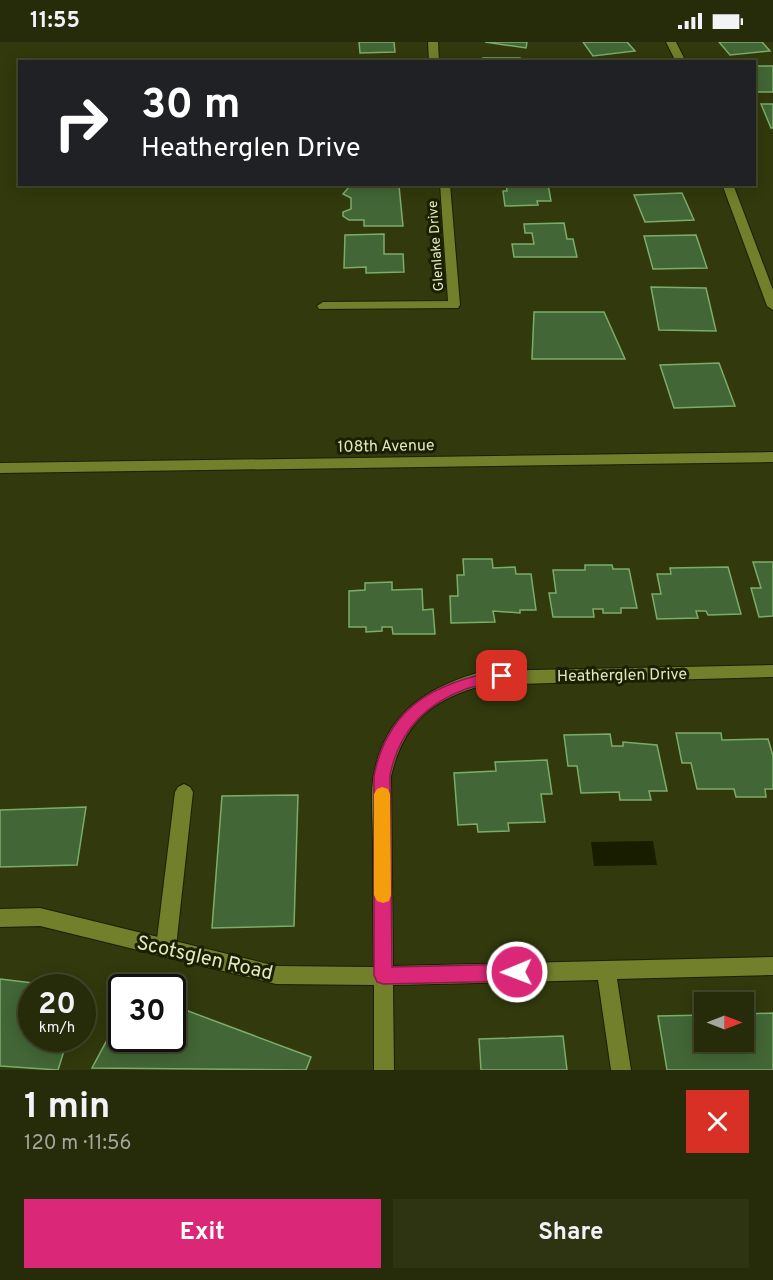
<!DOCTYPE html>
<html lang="en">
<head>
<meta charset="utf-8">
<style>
	:root { --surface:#262b09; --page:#2e3312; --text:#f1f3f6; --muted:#a4a79c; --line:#42472a; --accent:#db2777 }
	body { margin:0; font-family:Overpass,sans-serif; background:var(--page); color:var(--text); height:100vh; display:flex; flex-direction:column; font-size:22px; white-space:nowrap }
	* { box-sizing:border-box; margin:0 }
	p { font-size:20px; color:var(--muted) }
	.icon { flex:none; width:33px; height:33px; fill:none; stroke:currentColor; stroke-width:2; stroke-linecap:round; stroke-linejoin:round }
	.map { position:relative; height:1028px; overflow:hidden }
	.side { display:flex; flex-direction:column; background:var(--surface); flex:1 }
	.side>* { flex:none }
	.top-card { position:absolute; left:18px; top:18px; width:738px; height:126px; border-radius:0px; box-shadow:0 3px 15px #0003,0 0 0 2px var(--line); background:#202124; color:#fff; overflow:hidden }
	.needle { width:39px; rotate:90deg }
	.controls { position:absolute; left:694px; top:950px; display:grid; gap:12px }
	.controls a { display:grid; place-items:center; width:60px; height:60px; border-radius:0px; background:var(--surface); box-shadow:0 3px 15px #0003,0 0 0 2px var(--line); font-size:30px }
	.speed { position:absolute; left:18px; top:932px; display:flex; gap:12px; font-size:30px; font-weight:700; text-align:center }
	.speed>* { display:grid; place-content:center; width:78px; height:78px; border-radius:50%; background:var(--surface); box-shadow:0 3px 15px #0003,0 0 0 2px var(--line); line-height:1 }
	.speed small { font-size:15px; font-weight:400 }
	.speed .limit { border:3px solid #111; border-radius:9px; background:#fff; color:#111 }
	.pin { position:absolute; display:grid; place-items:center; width:51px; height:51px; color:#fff; margin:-26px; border-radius:12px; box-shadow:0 3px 9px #0006 }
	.me { position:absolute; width:66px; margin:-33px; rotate:269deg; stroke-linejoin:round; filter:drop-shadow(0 0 4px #0008) }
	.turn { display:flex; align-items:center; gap:21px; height:126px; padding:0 24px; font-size:27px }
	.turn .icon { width:78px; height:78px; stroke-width:2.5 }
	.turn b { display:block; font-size:42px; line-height:51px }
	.round { display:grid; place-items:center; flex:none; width:63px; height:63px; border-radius:0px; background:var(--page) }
	.summary { display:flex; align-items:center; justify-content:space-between; height:102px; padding:0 24px }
	h1 { font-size:36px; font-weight:700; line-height:45px }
	.primary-button { display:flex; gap:12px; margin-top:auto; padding:12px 24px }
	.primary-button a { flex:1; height:69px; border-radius:0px; background:var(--accent); color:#fff; font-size:24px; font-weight:700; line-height:69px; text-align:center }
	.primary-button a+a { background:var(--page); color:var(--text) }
	.status { display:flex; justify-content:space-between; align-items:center; height:42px; padding:0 30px; background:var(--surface); direction:ltr }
	.status svg { height:16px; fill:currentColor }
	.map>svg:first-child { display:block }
	.water { fill:#181d00 }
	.building { fill:#426635; stroke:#7bad69; stroke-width:1.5 }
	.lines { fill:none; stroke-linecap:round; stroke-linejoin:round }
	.lane-casing { stroke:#1b1f05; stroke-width:2 }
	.street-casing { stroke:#1b1f05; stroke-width:2 }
	.secondary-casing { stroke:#1b1f05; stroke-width:2 }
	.lane { fill:#727f2b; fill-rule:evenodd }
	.street { fill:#727f2b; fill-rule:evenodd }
	.secondary { fill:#727f2b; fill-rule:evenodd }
	.route { fill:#db2777; stroke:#8e194d; stroke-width:1.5 }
	.slow { fill:#f59e0b }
	.labels { text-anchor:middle; stroke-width:6; stroke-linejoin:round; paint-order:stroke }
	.far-street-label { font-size:14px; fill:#e0e9c0; stroke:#1a1f00 }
	.street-label { font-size:16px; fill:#e0e9c0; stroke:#1a1f00 }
	.near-street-label { font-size:20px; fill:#e0e9c0; stroke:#1a1f00 }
</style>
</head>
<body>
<div class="status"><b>11:55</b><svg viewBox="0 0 49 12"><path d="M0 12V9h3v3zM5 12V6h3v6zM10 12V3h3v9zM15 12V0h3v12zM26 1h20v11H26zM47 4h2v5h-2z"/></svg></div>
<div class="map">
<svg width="773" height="1028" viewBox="0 0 773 1028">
	<rect width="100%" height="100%" fill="#32390c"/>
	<!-- water -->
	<path class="water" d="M653 799 657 823 594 824 591 800Z"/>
	<!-- building -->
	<g class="building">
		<path d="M359 0H394L395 10 360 11Z"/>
		<path d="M485 0H527L526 6Z"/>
		<path d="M583 0H627L635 9 593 14Z"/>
		<path d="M719 0H762L770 9 730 13Z"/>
		<path d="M483 16H520L521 20H484Z"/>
		<rect x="754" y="24" width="19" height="26"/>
		<path d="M761 62H773V86H771Z"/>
		<path d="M506 142H548L551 159H537L538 163 505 164 503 149H507Z"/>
		<path d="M399 144 403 184H364V178H349L343 174V170L351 167V156L343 152 349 145Z"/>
		<path d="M682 151 694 178 645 180 634 153Z"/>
		<path d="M564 181 567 197H573L577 215H514L512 202H534L532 191H525L524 182Z"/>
		<path d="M384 192V212H403L404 230 366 231V225L344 226 345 193Z"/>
		<path d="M696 193 707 226 653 227 644 194Z"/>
		<path d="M651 245 706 246 716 289 659 288Z"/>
		<path d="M534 270H604L625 317H532Z"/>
		<path d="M719 321 735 364 674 366 660 323Z"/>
		<path d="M463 517H492L493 526 515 525 516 532H531L536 568H520V571L493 569 495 580 451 581 450 554H458L457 533H464Z"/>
		<path d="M753 520H773V574L759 575 751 546H761Z"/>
		<path d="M585 523H612L613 527H629L637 566H621V571H603V567H593L594 575H553L549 551H556L553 528H585Z"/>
		<path d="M728 525 741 572 708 573 706 569H696L698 576 657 577 652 552H661L657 532H671L670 526Z"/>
		<path d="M392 540V548L422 547 423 568 433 567 435 592H393L392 585H382V589L366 590V585H349V549L365 548V541Z"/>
		<path d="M676 691H721L722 698 768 697 773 714V747H765L766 755H736L734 747H697L691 721H682Z"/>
		<path d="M610 692 612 704H623V700L657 703 667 749H649L651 758H620L619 750 581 751 577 724H568L564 693Z"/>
		<path d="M547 718 552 752H541L545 780 508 781 509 789 478 790 477 782 458 783 454 731 496 729 495 720Z"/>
		<path d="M298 753 294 884 212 886 222 754Z"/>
		<path d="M86 765 77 823 0 825V768Z"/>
		<path d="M0 937 66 945H32V996H68L58 1028 0 1024Z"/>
		<path d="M172 963 311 1015 306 1028 92 1026 122 970V996H172Z"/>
		<path d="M773 971V1028H667L658 974 705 973V999H744V972Z"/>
		<path d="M563 994 567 1028H481L479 997Z"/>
	</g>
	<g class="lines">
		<!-- lane casing -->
		<g class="lane-casing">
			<path id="lane" d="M184 742 190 745 193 750 176 905 173 911 166 914 159 911 156 905 175 750 178 745Z"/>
		</g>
		<!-- street casing -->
		<g class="street-casing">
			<g id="street">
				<path d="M428 0H438L439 20H429Z"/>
				<path d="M666 0H676L686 20H676Z"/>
				<path d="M440 142H450L460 263 458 266 319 267 317 264 323 260 448 259Z"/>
				<path d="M722 142H733L773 248V268L767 264Z"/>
				<path d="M773 623V635L484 643C432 657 404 680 391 734L393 924 773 915V933L617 937 631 1028H611L598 938 393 943 394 1028H374V943L276 942 40 884 0 885V867L40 866 276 924 374 925C373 883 373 842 373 801 373 779 370 753 374 732 386 670 427 645 484 629Z"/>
			</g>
		</g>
		<!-- secondary casing -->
		<g class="secondary-casing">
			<path id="secondary" d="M773 410V420L0 431V421Z"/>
		</g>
		<!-- lane -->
		<use href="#lane" class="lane"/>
		<!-- street -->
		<use href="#street" class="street"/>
		<!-- secondary -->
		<use href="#secondary" class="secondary"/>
	</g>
	<!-- route -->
	<path class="route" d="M502 628 507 630 509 634 507 638C494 643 479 642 466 647 425 662 398 691 390 734L392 925 517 922 523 924 526 930 523 936 517 939 383 942 377 940 374 933V734C388 663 437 640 502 628Z"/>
	<!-- slow -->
	<path class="slow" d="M382 745 388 747 390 752 391 853 389 859 383 861 377 859 374 853V752L377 747Z"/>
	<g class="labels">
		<!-- far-street labels -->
		<g class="far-street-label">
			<text transform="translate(435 204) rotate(-94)" y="5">Glenlake Drive</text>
		</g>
		<!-- street labels -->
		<g class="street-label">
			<text transform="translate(386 403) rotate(-1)" y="6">108th Avenue</text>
			<text transform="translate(622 632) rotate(-1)" y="6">Heatherglen Drive</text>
		</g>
		<!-- near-street labels -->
		<g class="near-street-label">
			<text transform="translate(205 915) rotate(13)" y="7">Scotsglen Road</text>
		</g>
	</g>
</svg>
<div class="controls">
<a><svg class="needle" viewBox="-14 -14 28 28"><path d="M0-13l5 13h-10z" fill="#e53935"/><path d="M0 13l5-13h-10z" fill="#a4a79c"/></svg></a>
</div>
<div class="speed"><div>20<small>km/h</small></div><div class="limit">30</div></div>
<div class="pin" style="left:502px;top:634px;background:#d93025"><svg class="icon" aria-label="arrive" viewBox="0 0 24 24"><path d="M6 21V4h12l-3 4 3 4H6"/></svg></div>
<svg class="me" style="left:517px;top:930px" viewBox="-20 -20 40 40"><circle r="17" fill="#db2777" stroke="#fff" stroke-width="3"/><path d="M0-11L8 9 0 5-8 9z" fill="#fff"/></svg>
<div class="top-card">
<div class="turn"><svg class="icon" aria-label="right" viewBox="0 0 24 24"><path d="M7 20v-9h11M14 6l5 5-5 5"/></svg><div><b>30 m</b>Heatherglen Drive</div></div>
</div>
</div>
<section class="side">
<div class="summary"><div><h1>1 min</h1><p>120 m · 11:56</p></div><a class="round" style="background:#d93025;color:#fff"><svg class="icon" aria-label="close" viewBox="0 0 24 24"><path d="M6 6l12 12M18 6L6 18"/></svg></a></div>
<div class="primary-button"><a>Exit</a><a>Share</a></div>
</section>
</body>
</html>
